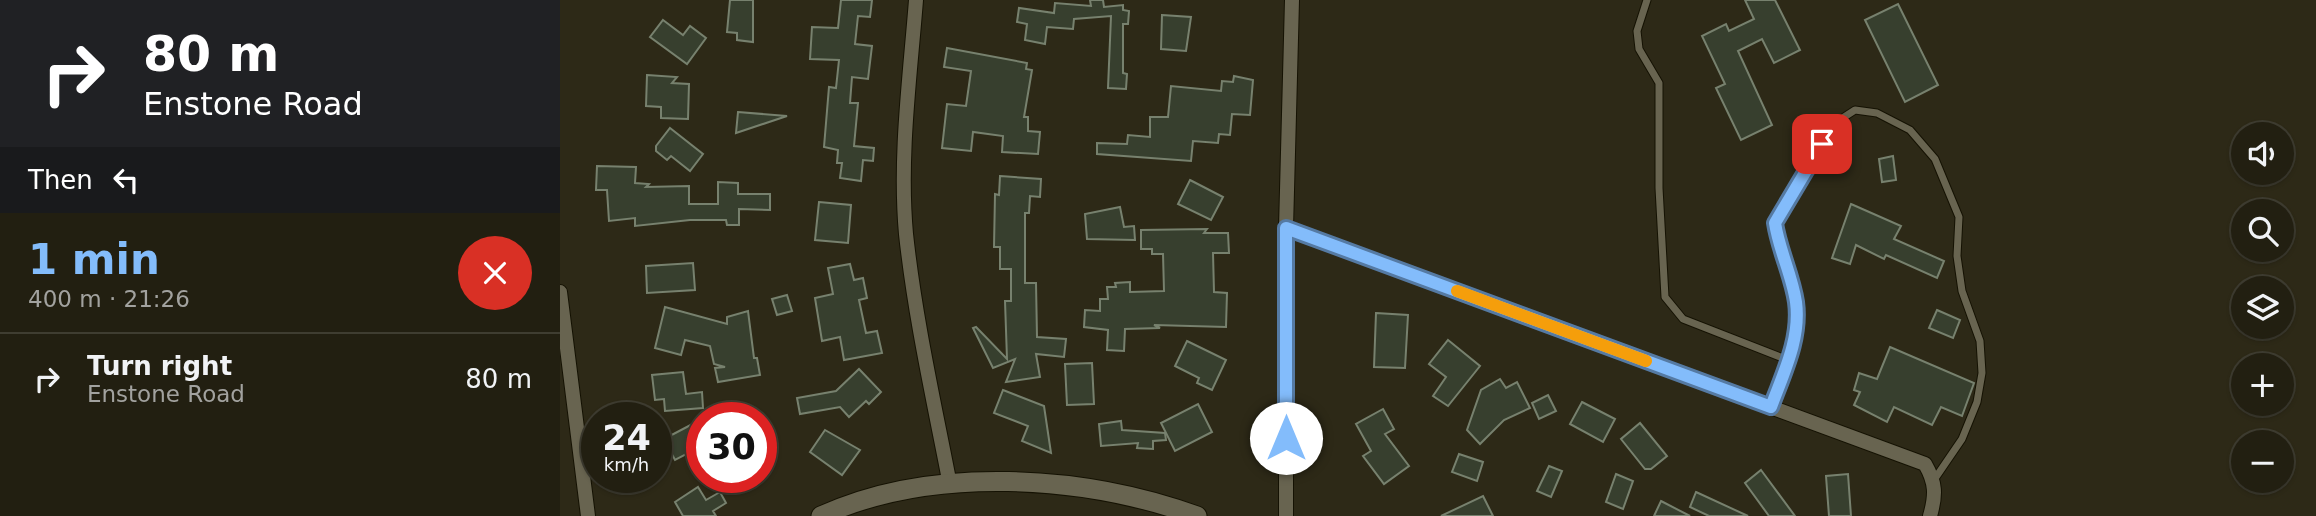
<!DOCTYPE html>
<html lang="en">
<head>
<meta charset="utf-8">
<style>
	:root { --surface:#221f11; --page:#2a271a; --text:#f1f3f6; --muted:#a2a29f; --line:#3f3d31; --accent:#83bcfb }
	body { margin:0; font-family:"DejaVu Sans",sans-serif; background:var(--page); color:var(--text); height:100vh; display:flex; flex-direction:column; font-size:26px; white-space:nowrap }
	* { box-sizing:border-box; margin:0 }
	p { font-size:23px; color:var(--muted) }
	.icon { flex:none; width:38px; height:38px; fill:none; stroke:currentColor; stroke-width:2; stroke-linecap:round; stroke-linejoin:round }
	.map { position:relative; flex:1; overflow:hidden }
	.side { display:flex; flex-direction:column; background:var(--surface); width:560px }
	.side>* { flex:none }
	.hud { background:#202124; color:#fff; overflow:hidden }
	.fabs { position:absolute; left:1671px; top:122px; display:grid; gap:14px }
	.fabs a { display:grid; place-items:center; width:63px; height:63px; border-radius:50%; background:var(--surface); box-shadow:0 2px 5px #0004,0 0 0 2px var(--line); font-size:35px }
	.speed { position:absolute; left:21px; top:402px; display:flex; gap:14px; font-size:35px; font-weight:700; text-align:center }
	.speed>* { display:grid; place-content:center; width:91px; height:91px; border-radius:50%; background:var(--surface); box-shadow:0 2px 5px #0004,0 0 0 2px var(--line); line-height:1 }
	.speed small { font-size:18px; font-weight:400 }
	.speed .limit { border:10px solid #d22; background:#fff; color:#111 }
	.pin { position:absolute; display:grid; place-items:center; width:60px; height:60px; color:#fff; margin:-30px; border-radius:14px; box-shadow:0 4px 10px #0006 }
	.me { position:absolute; width:77px; margin:-38px; rotate:0deg; stroke-linejoin:round; filter:drop-shadow(0 0 5px #0008) }
	.turn { display:flex; align-items:center; gap:24px; height:147px; padding:0 28px; font-size:32px }
	.turn .icon { width:91px; height:91px; stroke-width:2.5 }
	.turn b { display:block; font-size:49px; line-height:60px }
	.then { display:flex; align-items:center; height:66px; padding:0 28px; background:#0003; gap:14px; font-size:26px }
	.round { display:grid; place-items:center; flex:none; width:74px; height:74px; border-radius:37px; background:var(--page) }
	.headline { display:flex; align-items:center; justify-content:space-between; height:119px; padding:0 28px }
	h1 { font-size:42px; font-weight:700; line-height:52px; color:var(--accent) }
	ul { padding:0; list-style:none }
	li { display:flex; align-items:center; gap:21px; height:91px; padding:0 28px; border-top:2px solid var(--line) }
	li div { flex:1 }
	li b { display:block; font-size:26px }
	li em { font-style:normal }
	main { display:flex; flex:1; min-height:0 }
	.map>svg:first-child { display:block }
	.building { fill:#373f2e; stroke:#77816e; stroke-width:2 }
	.lines { fill:none; stroke-linecap:round; stroke-linejoin:round }
	.lane-casing { stroke:#151203; stroke-width:9 }
	.street-casing { stroke:#151203; stroke-width:16 }
	.secondary-casing { stroke:#151203; stroke-width:21 }
	.lane { stroke:#686450; stroke-width:7 }
	.street { stroke:#686450; stroke-width:14 }
	.secondary { stroke:#686450; stroke-width:19 }
	.route-casing { stroke:#557aa3; stroke-width:18 }
	.route { stroke:#83bcfb; stroke-width:12 }
	.slow { stroke:#f59e0b; stroke-width:12 }
</style>
</head>
<body>
<main>
<section class="side">
<div class="hud">
<div class="turn"><svg class="icon" aria-label="right" viewBox="0 0 24 24"><path d="M7 20v-9h11M14 6l5 5-5 5"/></svg><div><b>80 m</b>Enstone Road</div></div>
<div class="then">Then<svg class="icon" aria-label="left" viewBox="0 0 24 24"><path d="M17 20v-9H6M10 6l-5 5 5 5"/></svg></div>
</div>
<div class="headline"><div><h1>1 min</h1><p>400 m · 21:26</p></div><a class="round" style="background:#d93025;color:#fff"><svg class="icon" aria-label="close" viewBox="0 0 24 24"><path d="M6 6l12 12M18 6L6 18"/></svg></a></div>
<ul>
<li><svg class="icon" aria-label="right" viewBox="0 0 24 24"><path d="M7 20v-9h11M14 6l5 5-5 5"/></svg><div><b>Turn right</b><p>Enstone Road</p></div><em>80 m</em></li>
</ul>
</section>
<div class="map">
<svg width="1756" height="516" viewBox="0 0 1756 516">
	<rect width="100%" height="100%" fill="#2d2917"/>
	<!-- building -->
	<g class="building">
		<path d="M170 0H193V42L177 40V33L167 32Z"/>
		<path d="M281 0H312L310 17 298 16 295 44 312 46 308 79 292 77 290 103H298L294 146 314 148 313 161 303 160 301 181 280 178 282 163H277L278 150 264 147 269 87 276 88 279 60 250 59 252 27 278 28Z"/>
		<path d="M530 0H543L544 7 563 5V10L569 11 568 24H563V73L567 74 566 89 548 88 551 16 514 19 513 29 487 27 485 44 465 40 467 24 457 22 459 8 494 13 495 3 531 6Z"/>
		<path d="M1185 0H1215L1240 50 1214 63 1202 39 1178 51 1212 125 1181 140 1156 88 1165 84 1142 36 1166 24 1169 31 1194 19Z"/>
		<path d="M1338 4 1378 85 1345 102 1305 20Z"/>
		<path d="M602 15 631 17 626 51 601 49Z"/>
		<path d="M103 20 123 35 130 26 146 38 127 64 90 37Z"/>
		<path d="M387 48 467 63 466 69 472 70 464 117H468V131L480 132 478 154 442 152 443 136 413 132 411 151 382 148 387 104 406 106 411 71 384 67Z"/>
		<path d="M87 75 117 77 112 83 129 84 128 119 101 118V107L86 106Z"/>
		<path d="M674 76 693 80 690 115 672 114 670 135 659 134 658 143 633 141 631 161 537 154V143L567 144 568 135 590 137V117H608L611 86 661 91 662 81 673 82Z"/>
		<path d="M178 112 227 116 176 133Z"/>
		<path d="M110 128 143 154 130 171 111 156 107 160 96 151V146Z"/>
		<path d="M1333 156 1336 180 1322 182 1319 159Z"/>
		<path d="M37 166 76 167 75 183 89 184 86 187 129 186V204H158V182L178 183V194H210V210L179 209V225H167L166 220H130L75 226V218L49 221 47 190H36Z"/>
		<path d="M440 176 481 179 480 197 470 196 469 213H465V283H476L477 337 506 339 504 357 476 354 480 377 446 382 455 359 433 368 413 328 416 327 447 359 445 301H451V269H440V247H434L435 194 439 195Z"/>
		<path d="M630 180 663 197 651 220 618 204Z"/>
		<path d="M259 202 291 205 288 243 255 240Z"/>
		<path d="M1291 204 1341 226 1334 239 1384 261 1377 278 1326 255 1324 259 1296 245 1290 264 1272 258Z"/>
		<path d="M560 207 564 227 574 226 575 240 527 239 525 214Z"/>
		<path d="M647 229 644 233H668L669 253H653L654 292 667 293 666 327 594 325 600 328 565 329 564 351 547 350 548 330 524 327 525 310 540 311V299H548L547 287H556L555 283 570 282V292L604 291 603 254H592V249H581V230Z"/>
		<path d="M133 263 135 290 87 293 86 266Z"/>
		<path d="M290 264 294 280 303 278 307 298 299 300 306 333 317 331 322 353 284 360 280 337 262 341 255 298 273 294 268 268Z"/>
		<path d="M227 295 232 311 217 315 212 299Z"/>
		<path d="M105 307 167 324V317L188 311 194 358H197L200 375 158 382 155 368 165 367 154 364 150 346 125 340 121 355 95 348Z"/>
		<path d="M1377 310 1400 320 1393 338 1369 328Z"/>
		<path d="M816 313 848 315 845 368 814 367Z"/>
		<path d="M888 340 920 366 888 406 873 396 886 377 869 364Z"/>
		<path d="M627 341 666 360 652 390 637 383 639 378 615 366Z"/>
		<path d="M1330 347 1414 383 1402 416 1381 407 1372 425 1334 407 1327 422 1294 405 1300 392 1294 390 1299 373 1317 379Z"/>
		<path d="M532 363 534 404 507 405 505 364Z"/>
		<path d="M299 369 321 392 309 404 306 401 289 417 280 407 240 414 237 398 276 391Z"/>
		<path d="M123 372 126 394 142 392 143 408 105 411 104 399 95 400 92 375Z"/>
		<path d="M940 379 946 388 957 382 970 408 944 420 920 444 907 430 921 390Z"/>
		<path d="M443 390 484 406 491 453 462 441 468 426 434 413Z"/>
		<path d="M988 395 996 411 979 419 972 403Z"/>
		<path d="M1022 402 1055 419 1043 442 1010 424Z"/>
		<path d="M638 404 652 432 615 451 601 423Z"/>
		<path d="M823 409 834 429 825 434 849 466 824 484 803 456 811 451 796 424Z"/>
		<path d="M142 419V446L115 460 104 439Z"/>
		<path d="M561 421 562 430 605 433 606 440 593 441V449L577 448 578 443 541 446 539 424Z"/>
		<path d="M1080 423 1107 456 1091 469H1085L1061 439Z"/>
		<path d="M265 430 300 450 282 475 250 452Z"/>
		<path d="M899 454 923 462 917 481 892 472Z"/>
		<path d="M989 466 1002 471 991 497 977 491Z"/>
		<path d="M1201 470 1235 516H1209L1185 483Z"/>
		<path d="M1056 474 1073 481 1063 509 1046 502Z"/>
		<path d="M1288 474 1291 516H1269L1266 476Z"/>
		<path d="M138 487 146 500 160 492 166 503 153 511 156 516H123L115 502Z"/>
		<path d="M1136 492 1188 516H1149L1130 507Z"/>
		<path d="M923 496 933 516H881Z"/>
		<path d="M1101 501 1130 516H1094Z"/>
	</g>
	<g class="lines">
		<!-- lane casing -->
		<g class="lane-casing">
			<g id="lane">
				<path d="M1087 0 1077 31 1079 49 1099 83V188L1105 297 1123 319 1228 360"/>
				<path d="M1211 407C1223 373 1241 339 1236 302 1232 275 1219 250 1215 223L1275 123 1295 110 1317 113 1350 130 1375 159 1399 217 1397 256 1402 291 1420 341 1422 373 1417 402 1402 439 1374 480"/>
			</g>
		</g>
		<!-- street casing -->
		<g class="street-casing">
			<g id="street">
				<path d="M356 0C350 77 339 157 346 234 355 318 374 402 390 485"/>
				<path d="M726 228 1365 464C1376 483 1376 495 1370 516"/>
				<path d="M0 292 28 516"/>
				<path d="M726 516V228L732 0"/>
			</g>
		</g>
		<!-- secondary casing -->
		<g class="secondary-casing">
			<path id="secondary" d="M261 516C372 465 524 475 637 516"/>
		</g>
		<!-- lane -->
		<use href="#lane" class="lane"/>
		<!-- street -->
		<use href="#street" class="street"/>
		<!-- secondary -->
		<use href="#secondary" class="secondary"/>
	</g>
	<g class="lines">
		<!-- route casing -->
		<g class="route-casing">
			<path id="route" d="M726 438V228L1211 407C1223 374 1241 339 1236 302 1232 275 1219 250 1215 223L1262 144"/>
		</g>
		<!-- route -->
		<use href="#route" class="route"/>
		<!-- slow -->
		<path class="slow" d="M897 291 1086 361"/>
	</g>
</svg>
<div class="fabs">
<a><svg class="icon" aria-label="sound" viewBox="0 0 24 24"><path d="M4 9h4l5-4v14l-5-4H4zM17 9q2 3 0 6"/></svg></a>
<a><svg class="icon" aria-label="search" viewBox="0 0 24 24"><circle cx="10" cy="10" r="6"/><path d="M15 15l6 6"/></svg></a>
<a><svg class="icon" aria-label="layers" viewBox="0 0 24 24"><path d="M12 4l9 5-9 5-9-5zM3 14l9 5 9-5"/></svg></a>
<a>+</a>
<a>−</a>
</div>
<div class="speed"><div>24<small>km/h</small></div><div class="limit">30</div></div>
<div class="pin" style="left:1262px;top:144px;background:#d93025"><svg class="icon" aria-label="arrive" viewBox="0 0 24 24"><path d="M6 21V4h12l-3 4 3 4H6"/></svg></div>
<svg class="me" style="left:726px;top:438px" viewBox="-20 -20 40 40"><circle r="19" fill="#fff"/><path d="M0-13L10 11 0 6-10 11z" fill="#83bcfb"/></svg>
</div>
</main>
</body>
</html>
